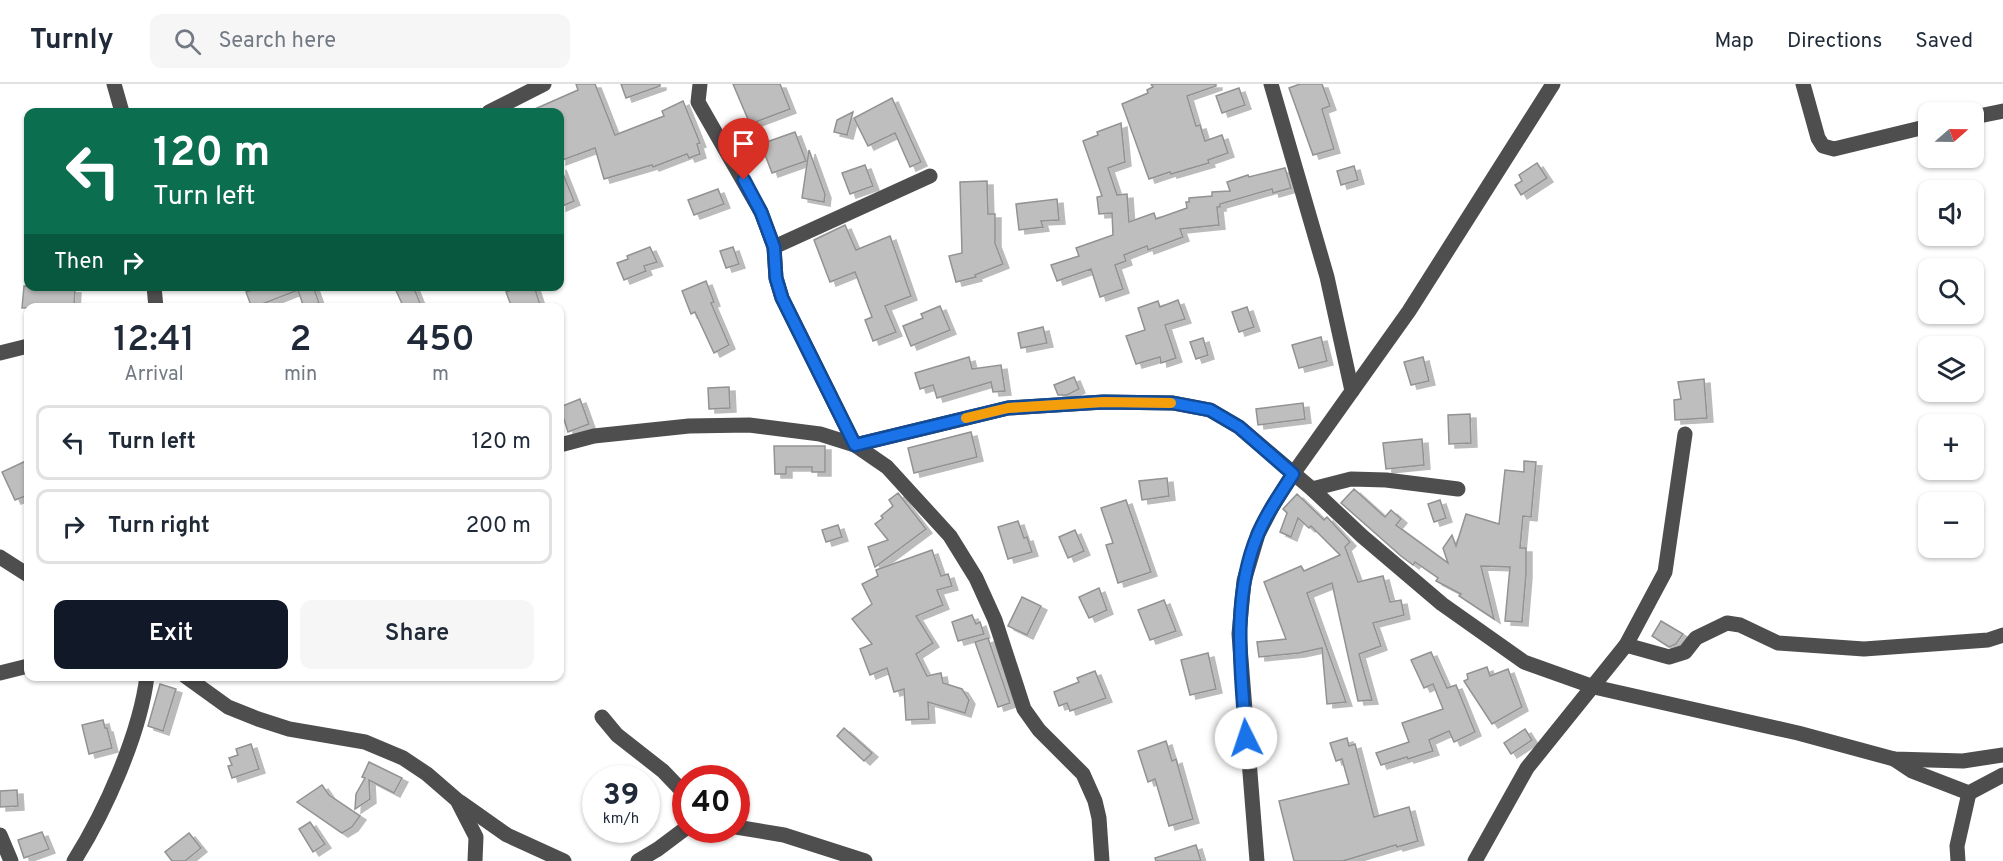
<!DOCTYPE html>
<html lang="en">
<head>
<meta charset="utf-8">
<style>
	:root { --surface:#fff; --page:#f6f6f7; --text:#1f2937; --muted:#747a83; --line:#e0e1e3; --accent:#111827 }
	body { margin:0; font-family:Overpass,sans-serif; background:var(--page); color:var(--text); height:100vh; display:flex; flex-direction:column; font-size:22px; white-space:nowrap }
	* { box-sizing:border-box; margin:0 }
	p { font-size:20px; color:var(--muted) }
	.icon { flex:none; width:33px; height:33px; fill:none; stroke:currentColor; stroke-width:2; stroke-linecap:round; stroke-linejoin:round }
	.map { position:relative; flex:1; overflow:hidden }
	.side { position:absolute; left:24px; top:219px; width:540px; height:378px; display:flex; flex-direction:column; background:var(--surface); border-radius:12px; box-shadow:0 2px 4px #0004 }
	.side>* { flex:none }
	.top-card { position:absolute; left:24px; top:24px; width:540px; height:183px; border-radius:12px; box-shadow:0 2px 4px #0004; background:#0b6e4f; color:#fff; overflow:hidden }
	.needle { width:39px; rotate:70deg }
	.buttons { position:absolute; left:1918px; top:18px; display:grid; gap:12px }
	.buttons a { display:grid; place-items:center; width:66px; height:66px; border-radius:12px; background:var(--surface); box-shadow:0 2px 4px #0004; font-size:30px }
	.speed { position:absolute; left:582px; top:681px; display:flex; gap:12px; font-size:30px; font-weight:700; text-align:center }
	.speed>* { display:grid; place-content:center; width:78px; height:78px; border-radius:50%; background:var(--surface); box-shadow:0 2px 4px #0004; line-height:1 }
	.speed small { font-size:15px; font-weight:400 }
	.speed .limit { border:9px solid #d22; background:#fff; color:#111 }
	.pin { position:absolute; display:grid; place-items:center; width:51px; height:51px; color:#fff; margin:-62px -26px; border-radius:50% 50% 50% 0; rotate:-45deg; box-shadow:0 0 6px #0007 }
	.pin .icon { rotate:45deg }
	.me { position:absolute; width:66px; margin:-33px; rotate:356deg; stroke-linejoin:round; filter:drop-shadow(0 0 4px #0008) }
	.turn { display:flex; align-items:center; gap:21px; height:126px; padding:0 30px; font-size:27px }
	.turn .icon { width:78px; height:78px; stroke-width:2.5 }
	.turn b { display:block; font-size:42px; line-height:51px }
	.then { display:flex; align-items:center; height:57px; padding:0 30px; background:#0003; gap:12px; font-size:22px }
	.eta { display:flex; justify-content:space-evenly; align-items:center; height:102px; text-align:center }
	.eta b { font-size:36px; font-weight:600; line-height:42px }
	.primary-button { display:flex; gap:12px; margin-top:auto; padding:12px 30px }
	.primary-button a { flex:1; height:69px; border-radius:12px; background:var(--accent); color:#fff; font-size:24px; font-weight:600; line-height:69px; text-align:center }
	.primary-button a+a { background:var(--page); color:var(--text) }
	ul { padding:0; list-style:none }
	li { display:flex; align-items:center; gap:18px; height:75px; margin:0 12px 9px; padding:0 18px; border:3px solid var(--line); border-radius:12px }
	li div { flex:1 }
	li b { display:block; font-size:22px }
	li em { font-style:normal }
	header { display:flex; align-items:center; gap:36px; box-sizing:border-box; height:84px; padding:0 30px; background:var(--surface); border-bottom:2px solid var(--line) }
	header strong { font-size:28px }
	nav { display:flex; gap:33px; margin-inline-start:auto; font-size:21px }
	.search { width:420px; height:54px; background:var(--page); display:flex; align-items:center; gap:15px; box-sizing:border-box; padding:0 21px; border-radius:12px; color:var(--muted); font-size:22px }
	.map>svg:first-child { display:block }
	.building { fill:#bebebe; stroke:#929292; stroke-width:1.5; filter:url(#shadow) }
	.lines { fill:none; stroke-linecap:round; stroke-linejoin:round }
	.minor { stroke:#4e4e4e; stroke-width:15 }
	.route-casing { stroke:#114b97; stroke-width:15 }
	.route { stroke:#1a73e8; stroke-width:10 }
	.slow { stroke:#f59e0b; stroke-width:10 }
</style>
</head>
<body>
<header>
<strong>Turnly</strong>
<div class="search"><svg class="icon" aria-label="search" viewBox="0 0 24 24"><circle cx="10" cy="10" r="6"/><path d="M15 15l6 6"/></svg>Search here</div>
<nav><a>Map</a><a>Directions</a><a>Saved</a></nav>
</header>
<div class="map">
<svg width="2003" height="777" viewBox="0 0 2003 777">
	<defs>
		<filter id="shadow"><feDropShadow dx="6" dy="4" stdDeviation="0" flood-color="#0004"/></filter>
	</defs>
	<rect width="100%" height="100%" fill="#fff"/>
	<!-- building -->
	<g class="building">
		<path d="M576 0H595L615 51 664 32 662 27 683 17 700 59 697 60 700 70 689 74 687 70 653 83 652 81 604 95 595 64 560 77V28H528L578 6Z"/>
		<path d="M621 0H660V2L626 14Z"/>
		<path d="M733 0H780L790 25 750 40Z"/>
		<path d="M1151 0H1216V2L1187 12 1196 42 1200 41 1205 57 1222 51 1228 69 1208 76 1209 79 1171 90 1170 88 1149 95 1122 20 1148 9 1147 6 1153 3Z"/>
		<path d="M1300 0H1322L1330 22 1322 25 1334 65 1313 71 1289 4Z"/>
		<path d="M1239 4 1245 21 1222 29 1216 12Z"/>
		<path d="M892 14 921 78 910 83 895 49 868 62 854 34Z"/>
		<path d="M853 28 847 51 834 48 837 36Z"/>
		<path d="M1121 39 1125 78 1108 84 1117 111 1127 110 1129 138 1154 129 1156 135 1187 124 1186 118H1189V114L1212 112V108L1230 107 1227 98 1248 91 1249 93 1285 84 1291 104 1273 109 1272 105 1220 120V123H1217L1219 141 1180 145 1183 153 1148 166 1147 162 1124 171 1126 177 1115 181 1123 205 1100 213 1091 185 1057 197 1051 181 1079 172 1076 164 1113 151 1112 129 1099 130 1097 113 1102 112 1083 57 1098 51 1097 48Z"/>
		<path d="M795 48 806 77 772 89 761 60Z"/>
		<path d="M809 66 825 110 824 118 802 114Z"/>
		<path d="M1537 79 1547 94 1521 111 1515 101 1522 97 1519 91Z"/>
		<path d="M865 81 873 102 850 110 842 89Z"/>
		<path d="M560 82 574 117 560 123Z"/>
		<path d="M1354 82 1358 96 1341 101 1337 87Z"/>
		<path d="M987 97 988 130H995V159L1003 180 975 191 976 193 956 198 949 172 962 169 960 98Z"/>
		<path d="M718 105 724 120 694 131 688 116Z"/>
		<path d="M1057 115 1059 136 1041 137 1043 143 1019 146 1016 120Z"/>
		<path d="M845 141 856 166 890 152 911 212 885 222 896 248 873 257 865 236 872 233 855 188 830 198 814 156Z"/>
		<path d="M650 163 657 178 644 182 646 187 624 196 617 179 628 175 627 172Z"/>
		<path d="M733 163 739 180 726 184 720 167Z"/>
		<path d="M706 197 714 218 711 219 729 261 714 269 695 228 691 230 682 207Z"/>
		<path d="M24 202 75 205 74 222 22 224Z"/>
		<path d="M250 202H313L319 219 304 224 298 206 252 224 246 208 252 206Z"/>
		<path d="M394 202H413L422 224H404Z"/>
		<path d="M521 202H534L541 224H512L506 208Z"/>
		<path d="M1178 216 1185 235 1165 241 1176 274 1161 279 1160 273 1136 280 1126 252 1145 246 1138 224 1158 217 1160 223Z"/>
		<path d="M940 222 950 246 911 262 903 242 923 234 921 230Z"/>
		<path d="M1247 223 1254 243 1239 248 1232 228Z"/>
		<path d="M1043 243 1047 259 1021 264 1018 249Z"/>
		<path d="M1321 253 1327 277 1299 284 1292 261Z"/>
		<path d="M1203 254 1208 271 1196 275 1190 258Z"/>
		<path d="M969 273 972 285 1001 281 1005 307 993 308 991 298 937 314 933 301 920 305 915 289Z"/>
		<path d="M1423 273 1429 297 1411 301 1404 278Z"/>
		<path d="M1074 293 1079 305 1067 311H1058L1054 301Z"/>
		<path d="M1704 295 1707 334 1675 336 1674 316 1681 315 1678 298Z"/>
		<path d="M729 303 730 324 709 325 708 304Z"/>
		<path d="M580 315 589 340 568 348 560 323Z"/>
		<path d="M1303 319 1305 335 1258 341 1256 325Z"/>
		<path d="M1470 330 1471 359 1449 360 1448 331Z"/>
		<path d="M971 348 977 373 914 389 908 364Z"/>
		<path d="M1422 355 1424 381 1386 385 1383 359Z"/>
		<path d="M774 362H825V388H812V383H786V390H775Z"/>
		<path d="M28 376V411L15 416 2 388Z"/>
		<path d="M1524 377 1536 378 1531 433 1523 432 1520 464H1526V490L1522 538 1505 537 1510 483 1481 482 1494 535 1459 512 1461 510 1436 497 1438 494 1415 478 1413 481 1401 472 1341 419 1354 405 1385 433 1391 426 1401 435 1396 441 1448 479 1443 464 1452 451 1456 462 1466 430 1499 440 1505 386 1524 388Z"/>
		<path d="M1167 394 1169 412 1142 416 1139 397Z"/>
		<path d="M898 409 926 445 875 483 868 463 888 456 875 440 883 434 881 432 893 422 889 416Z"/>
		<path d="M1297 410 1324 436 1327 433 1350 458 1345 463 1358 498 1383 492 1390 518 1401 516 1404 531 1373 539 1381 562 1359 570 1372 616 1358 617 1332 499 1307 509 1346 618 1327 620 1322 564 1299 569 1259 573 1257 558 1286 555 1264 498 1301 482 1304 487 1340 471 1311 442 1309 444 1298 434 1291 453 1280 448 1287 429 1283 425Z"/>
		<path d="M1126 416 1151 488 1118 499 1106 461 1113 459 1101 424Z"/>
		<path d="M1440 416 1446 434 1434 438 1428 420Z"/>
		<path d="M1018 437 1024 454 1027 453 1032 468 1008 475 998 443Z"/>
		<path d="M838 441 842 453 826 458 822 446Z"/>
		<path d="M1075 446 1084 467 1068 474 1059 453Z"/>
		<path d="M932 466 941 492 948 490 952 502 937 506 943 521 916 532 933 559 916 570 927 592 941 589 943 599 962 605 969 616 965 629 928 618 929 635 906 636 904 605 894 608 887 584 870 591 860 565 872 560 852 535 872 520 862 500 878 492 876 486Z"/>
		<path d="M1099 504 1107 526 1089 534 1079 513Z"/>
		<path d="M1022 513 1041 522 1027 551 1008 542Z"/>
		<path d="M1164 516 1176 547 1150 556 1138 526Z"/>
		<path d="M972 531 976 540 980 538 984 550 958 557 952 538Z"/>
		<path d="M1661 537 1683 550 1676 560 1669 563 1652 552Z"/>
		<path d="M988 554 1010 619 998 623 975 558Z"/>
		<path d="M1431 568 1447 604 1456 601 1475 648 1454 658 1449 647 1429 656 1433 667 1408 675 1407 673 1381 681 1376 669 1409 658 1402 639 1443 625 1433 600 1424 604 1411 576Z"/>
		<path d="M1208 569 1216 605 1190 611 1181 576Z"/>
		<path d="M1487 583 1490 592 1508 585 1522 623 1492 640 1464 597 1468 595 1467 590Z"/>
		<path d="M1095 587 1106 614 1070 627 1067 619 1059 622 1054 608 1079 598 1077 594Z"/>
		<path d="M160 600 176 605 163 647 148 642Z"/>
		<path d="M103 636 105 644H107L112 664 89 670 82 641Z"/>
		<path d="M844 644 872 669 864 677 837 652Z"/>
		<path d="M1525 645 1532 656 1511 670 1504 659Z"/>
		<path d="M1347 654 1349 662 1355 660 1374 733 1409 723 1418 757 1397 763 1396 761 1343 777H1294L1279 717 1349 700 1342 675 1336 677 1330 659Z"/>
		<path d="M1166 657 1172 677 1176 675 1193 735 1169 742 1155 695 1148 698 1138 667Z"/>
		<path d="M251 660 259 685 232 694 228 682 232 681 229 674 238 671 236 665Z"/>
		<path d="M369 678 402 694 394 709 369 696 370 715 355 725 356 710 365 694 362 693Z"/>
		<path d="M322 701 329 711 360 732 352 743 342 749 297 718Z"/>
		<path d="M17 706 18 722 0 723V707Z"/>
		<path d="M310 738 325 760 313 768 299 745Z"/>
		<path d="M42 748 49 765 24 774 18 756Z"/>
		<path d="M189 749 201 764 185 777H172L165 768Z"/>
		<path d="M1196 761 1201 777H1156L1155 774Z"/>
	</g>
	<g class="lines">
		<!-- minor -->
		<g class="minor">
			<path d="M114 0 122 28"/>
			<path d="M700 0 698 18 761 128 774 163 776 194 782 214 855 361 887 383 950 452 976 494 995 536 1024 625 1039 646 1083 690 1095 717 1099 734 1102 777"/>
			<path d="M1271 0 1327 193 1352 307"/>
			<path d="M1803 0 1818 54 1823 62 1834 65 1929 42"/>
			<path d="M489 28 544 0"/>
			<path d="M1974 33 2003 27"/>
			<path d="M774 163 930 92"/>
			<path d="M154 202 156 224"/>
			<path d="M0 269 28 262"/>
			<path d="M560 361 594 352 689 342 749 341 820 350 855 361 1008 324 1103 318 1173 319 1210 326 1239 343 1312 405 1362 452 1442 520 1524 578 1594 603 1798 649 1894 675 1963 677 2003 671"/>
			<path d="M1312 405 1351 395 1386 396 1458 405"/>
			<path d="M0 473 28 491"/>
			<path d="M1626 561 1669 573 1685 568 1696 554 1727 539 1740 541 1778 559 1864 565 1988 556 2003 551"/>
			<path d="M0 589 28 582"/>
			<path d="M185 592 228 623 258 635 289 645 365 658 403 674 427 690 457 716 476 753 475 777"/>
			<path d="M602 633 617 651 663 687 686 711"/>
			<path d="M1894 675 1912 687 1969 709 2003 691"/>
			<path d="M460 718 507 751 564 777"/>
			<path d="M736 743 784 751 865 777"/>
			<path d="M0 751 11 777"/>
			<path d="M74 777C105 728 140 650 147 592"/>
			<path d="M638 777 658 765 686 744"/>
			<path d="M1257 777 1239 550 1244 497 1258 450 1272 423 1293 390 1409 227 1553 0"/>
			<path d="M1475 777 1527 684 1626 561 1665 488 1685 350"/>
			<path d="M1958 777 1957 762 1969 709"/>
		</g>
	</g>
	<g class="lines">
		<!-- route casing -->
		<g class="route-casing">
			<path id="route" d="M744 96 761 128 774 163 776 194 782 214 855 361 1008 324 1104 318 1173 319 1210 326 1239 343 1293 390C1281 409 1267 428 1258 450 1231 514 1241 586 1246 654"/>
		</g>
		<!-- route -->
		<use href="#route" class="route"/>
		<!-- slow -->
		<path class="slow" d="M966 334 1008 324 1104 318 1171 319"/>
	</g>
</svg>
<div class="buttons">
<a><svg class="needle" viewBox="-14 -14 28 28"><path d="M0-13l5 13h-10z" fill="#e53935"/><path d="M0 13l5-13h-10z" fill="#747a83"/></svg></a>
<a><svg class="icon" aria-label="sound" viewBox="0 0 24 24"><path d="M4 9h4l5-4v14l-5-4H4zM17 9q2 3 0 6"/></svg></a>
<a><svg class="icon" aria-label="search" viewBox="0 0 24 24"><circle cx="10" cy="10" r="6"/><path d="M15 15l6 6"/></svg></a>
<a><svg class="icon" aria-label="layers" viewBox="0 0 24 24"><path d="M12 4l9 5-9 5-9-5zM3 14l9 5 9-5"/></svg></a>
<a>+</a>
<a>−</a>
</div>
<div class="speed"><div>39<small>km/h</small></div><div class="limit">40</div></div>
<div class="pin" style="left:744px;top:96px;background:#d93025"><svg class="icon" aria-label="arrive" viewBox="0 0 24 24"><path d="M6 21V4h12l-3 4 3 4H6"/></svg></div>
<svg class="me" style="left:1246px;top:654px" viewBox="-20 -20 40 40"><circle r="19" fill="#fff"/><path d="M0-13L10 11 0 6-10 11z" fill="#1a73e8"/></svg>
<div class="top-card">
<div class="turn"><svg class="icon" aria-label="left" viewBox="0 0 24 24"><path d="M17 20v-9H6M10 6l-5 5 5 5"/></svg><div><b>120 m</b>Turn left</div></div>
<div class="then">Then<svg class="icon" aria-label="right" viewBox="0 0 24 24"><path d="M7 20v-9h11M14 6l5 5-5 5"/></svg></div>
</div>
<section class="side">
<div class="eta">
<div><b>12:41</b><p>Arrival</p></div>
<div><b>2</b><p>min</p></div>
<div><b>450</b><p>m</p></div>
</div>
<ul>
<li><svg class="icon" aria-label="left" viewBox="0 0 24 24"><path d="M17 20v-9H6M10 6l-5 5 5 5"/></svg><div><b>Turn left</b></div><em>120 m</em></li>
<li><svg class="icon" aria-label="right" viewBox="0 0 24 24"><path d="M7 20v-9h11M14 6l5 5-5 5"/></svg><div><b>Turn right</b></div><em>200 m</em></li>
</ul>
<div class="primary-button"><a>Exit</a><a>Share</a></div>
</section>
</div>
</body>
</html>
